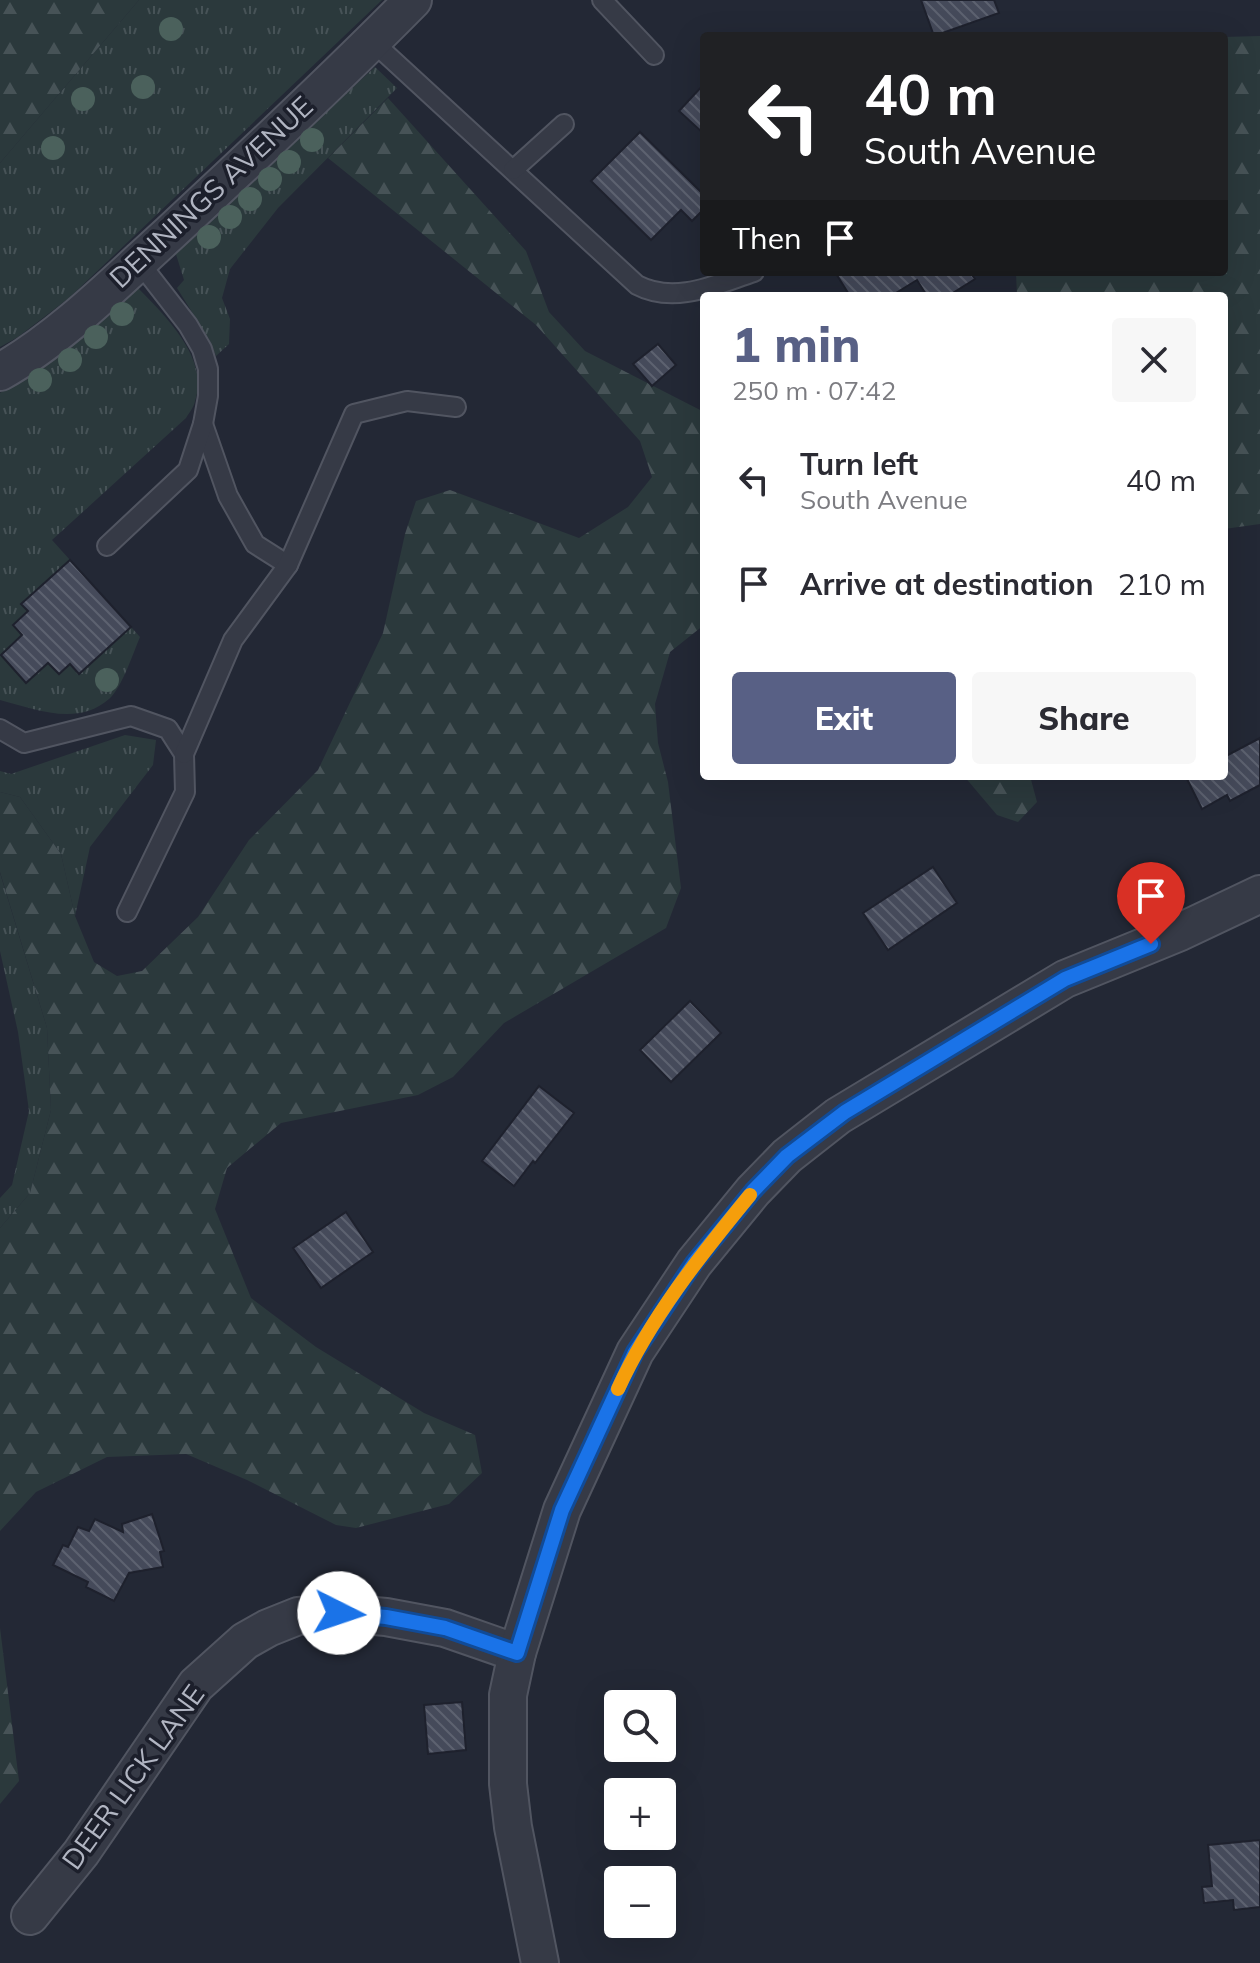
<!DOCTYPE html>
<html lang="en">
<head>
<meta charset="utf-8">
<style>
	:root { --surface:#fff; --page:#f7f7f7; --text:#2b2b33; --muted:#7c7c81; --accent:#586085 }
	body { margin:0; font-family:Mulish,sans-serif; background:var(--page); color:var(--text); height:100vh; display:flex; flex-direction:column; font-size:30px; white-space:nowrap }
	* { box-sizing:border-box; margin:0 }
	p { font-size:26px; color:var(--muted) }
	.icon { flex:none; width:44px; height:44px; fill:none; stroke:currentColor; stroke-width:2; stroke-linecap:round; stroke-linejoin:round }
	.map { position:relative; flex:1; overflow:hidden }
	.details { position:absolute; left:700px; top:292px; width:528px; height:488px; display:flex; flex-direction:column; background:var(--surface); border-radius:8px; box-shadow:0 8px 32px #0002 }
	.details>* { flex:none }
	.hud { position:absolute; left:700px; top:32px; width:528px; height:244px; border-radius:8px; box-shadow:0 8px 32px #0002; background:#202124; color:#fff; overflow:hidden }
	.buttons { position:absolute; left:604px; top:1690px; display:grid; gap:16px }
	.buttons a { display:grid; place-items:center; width:72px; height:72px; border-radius:8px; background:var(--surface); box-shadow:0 8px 32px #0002; font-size:40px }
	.pin { position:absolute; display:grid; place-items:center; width:68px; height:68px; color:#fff; margin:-82px -34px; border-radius:50% 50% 50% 0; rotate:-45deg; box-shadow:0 0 8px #0007 }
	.pin .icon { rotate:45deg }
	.me { position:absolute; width:88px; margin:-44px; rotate:94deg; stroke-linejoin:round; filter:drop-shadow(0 0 6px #0008) }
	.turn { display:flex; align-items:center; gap:28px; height:168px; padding:0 32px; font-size:36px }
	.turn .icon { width:104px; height:104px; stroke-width:2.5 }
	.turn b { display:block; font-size:56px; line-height:68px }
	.then { display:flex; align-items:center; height:76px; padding:0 32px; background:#0003; gap:16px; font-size:30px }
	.round { display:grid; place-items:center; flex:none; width:84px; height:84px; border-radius:8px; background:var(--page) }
	.head { display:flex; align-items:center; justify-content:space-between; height:136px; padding:0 32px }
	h1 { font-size:48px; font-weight:800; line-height:60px; color:var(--accent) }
	.primary-button { display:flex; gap:16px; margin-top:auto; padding:16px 32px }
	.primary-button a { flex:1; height:92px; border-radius:8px; background:var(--accent); color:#fff; font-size:32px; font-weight:800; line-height:92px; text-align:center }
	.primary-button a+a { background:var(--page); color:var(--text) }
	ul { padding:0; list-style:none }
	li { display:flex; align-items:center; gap:24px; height:104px; padding:0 32px }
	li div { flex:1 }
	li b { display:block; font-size:30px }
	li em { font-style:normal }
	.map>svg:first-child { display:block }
	.grass { fill:url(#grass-tufts) }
	.forest { fill:url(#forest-firs) }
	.building { fill:url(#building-back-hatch); stroke:#1e212d; stroke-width:2 }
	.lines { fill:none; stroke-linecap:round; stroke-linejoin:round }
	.service-casing { stroke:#515561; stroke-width:22 }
	.minor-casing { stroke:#515561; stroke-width:40 }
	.service { stroke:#363a46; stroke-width:18 }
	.minor { stroke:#363a46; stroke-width:36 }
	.tree { fill:#4b615c }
	.route-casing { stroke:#114b97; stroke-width:20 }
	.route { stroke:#1a73e8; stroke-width:14 }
	.slow { stroke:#f59e0b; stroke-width:14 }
	.labels { text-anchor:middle; stroke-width:7; stroke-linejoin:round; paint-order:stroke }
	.street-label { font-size:28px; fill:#b1b5c2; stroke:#1c1f2b }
</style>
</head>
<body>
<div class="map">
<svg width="1260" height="1963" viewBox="0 0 1260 1963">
	<defs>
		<pattern id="grass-tufts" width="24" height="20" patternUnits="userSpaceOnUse" patternTransform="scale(2)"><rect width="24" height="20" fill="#2b393c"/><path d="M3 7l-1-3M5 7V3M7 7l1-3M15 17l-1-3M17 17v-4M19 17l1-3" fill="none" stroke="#475357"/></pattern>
		<pattern id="forest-firs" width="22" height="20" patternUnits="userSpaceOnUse" patternTransform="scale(2)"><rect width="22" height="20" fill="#2b393c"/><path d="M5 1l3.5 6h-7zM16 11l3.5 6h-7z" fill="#475357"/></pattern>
		<pattern id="building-back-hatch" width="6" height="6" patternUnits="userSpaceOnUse" patternTransform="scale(2)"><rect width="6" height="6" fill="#454a5a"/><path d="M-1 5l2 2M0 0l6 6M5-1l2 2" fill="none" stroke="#5d6270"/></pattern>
	</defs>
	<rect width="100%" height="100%" fill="#232835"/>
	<!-- grass -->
	<g class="grass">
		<path d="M139 0H382L69 298 18 337 0 347V163Z"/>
		<path d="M375 67 397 88 278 208 230 269 222 298 230 319 229 344 216 356 210 341 177 288 184 280 175 251Z"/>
		<path d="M138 288C164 315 210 358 195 401 194 407 189 413 186 418L52 540 70 560 22 604 28 611 13 625 58 674 70 664 80 674 131 627 140 637C133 653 122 688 109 699 77 727 35 709 0 700V393L64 351Z"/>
		<path d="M125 735 156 740 153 765 90 847 75 916 61 854 20 797 0 792V771L11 774Z"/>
		<path d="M0 873 47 1028 51 1110 30 1193 0 1228V1198L12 1185 29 1111 18 1032 0 951Z"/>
	</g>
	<!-- forest -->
	<g class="forest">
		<path d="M0 0H139L0 163Z"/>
		<path d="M1260 36V524L1224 529V296H1017L1016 272H1224V37Z"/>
		<path d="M388 98 526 251 549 312 585 351 704 412V625L670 652 655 704 658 743 668 782 681 888 666 928 504 1023 453 1077 418 1095 281 1123 227 1168 215 1209 251 1298 316 1347 424 1413 475 1435 482 1473 449 1504 356 1528 336 1525 247 1480 186 1454 107 1457 36 1492 0 1531V1228L30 1193 51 1110 47 1028 0 872V792L20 797 61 854 75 916 94 962 117 976 142 971 198 917 249 840 318 770 383 633 405 534 416 501 450 490 579 538 628 507 652 477 640 441 536 325 328 158Z"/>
		<path d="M964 776H1030L1037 802 1018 822 997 815Z"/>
		<path d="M0 1628 19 1781 0 1804Z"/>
	</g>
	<!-- building -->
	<g class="building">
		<path d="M921 0H994L999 13 934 36Z"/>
		<path d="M704 84V134L679 111Z"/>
		<path d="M640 132 704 195V209L692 221 681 210 651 240 591 181Z"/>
		<path d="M835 272H970L975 279 948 296H927L917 280 891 296H850Z"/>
		<path d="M658 344 676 365 652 386 633 364Z"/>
		<path d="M70 560 131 627 79 674 70 664 59 674 48 663 26 683 1 655 22 635 13 625 28 611 21 604Z"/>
		<path d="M1260 738V785L1230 801 1227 795 1202 809 1186 777 1224 776V757Z"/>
		<path d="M933 867 957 903 888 950 863 913Z"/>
		<path d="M690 1001 721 1033 671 1082 640 1050Z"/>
		<path d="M539 1086 574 1113 535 1163 533 1161 514 1186 482 1161Z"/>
		<path d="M346 1212 373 1252 321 1288 293 1248Z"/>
		<path d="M152 1514 164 1551 160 1552 163 1567 129 1573 114 1601 86 1587 88 1582 53 1565 63 1545 68 1547 78 1527 89 1531 95 1519 123 1532 122 1524Z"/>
		<path d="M462 1702 466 1750 428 1754 424 1705Z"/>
		<path d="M1260 1840V1907L1234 1910 1233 1900 1204 1903 1202 1887 1212 1886 1208 1845Z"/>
	</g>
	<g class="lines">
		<!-- service casing -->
		<g class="service-casing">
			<g id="service">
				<path d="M602 0 654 55"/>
				<path d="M372 41 637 285C675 305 717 284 754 272"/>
				<path d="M513 170 564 124"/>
				<path d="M203 424 228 496 255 544 288 565"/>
				<path d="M107 546 188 470 203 424 208 396V369L202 349 188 325 139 262"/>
				<path d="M0 729 24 743 131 716 168 729 184 754 185 792 127 912"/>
				<path d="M184 754 233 640 288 565 354 414 407 401 456 407"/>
			</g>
		</g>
		<!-- minor casing -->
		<g class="minor-casing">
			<g id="minor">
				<path d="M0 372C61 338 118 280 170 233 252 157 334 80 413 0"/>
				<path d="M30 1916 81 1853 196 1685 245 1641 268 1628 298 1616 339 1613 386 1617 445 1628 517 1653"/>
				<path d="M540 1963 513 1827 508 1784V1695L517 1653 562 1510 635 1352 694 1263 753 1191 787 1156 838 1116 1065 979 1180 932 1260 894"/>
			</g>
		</g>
		<!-- service -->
		<use href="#service" class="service"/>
		<!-- minor -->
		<use href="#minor" class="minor"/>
	</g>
	<!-- trees -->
	<g class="tree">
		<circle cx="171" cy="29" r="12"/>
		<circle cx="143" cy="87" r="12"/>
		<circle cx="83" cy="99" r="12"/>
		<circle cx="312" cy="140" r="12"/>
		<circle cx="53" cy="148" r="12"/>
		<circle cx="289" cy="162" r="12"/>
		<circle cx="270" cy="179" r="12"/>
		<circle cx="250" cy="199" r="12"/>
		<circle cx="230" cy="217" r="12"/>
		<circle cx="209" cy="237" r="12"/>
		<circle cx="122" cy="314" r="12"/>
		<circle cx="96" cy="337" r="12"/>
		<circle cx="70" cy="360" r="12"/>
		<circle cx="40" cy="380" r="12"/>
		<circle cx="107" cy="680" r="12"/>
	</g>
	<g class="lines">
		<!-- route casing -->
		<g class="route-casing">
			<path id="route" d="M339 1613 386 1617 445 1628 517 1653 562 1510 635 1352 694 1263 753 1191 787 1156 845 1112 1065 979 1151 944"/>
		</g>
		<!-- route -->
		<use href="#route" class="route"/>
		<!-- slow -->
		<path class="slow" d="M618 1389C651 1317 700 1256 750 1195"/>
	</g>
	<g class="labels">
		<!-- street labels -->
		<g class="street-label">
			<text transform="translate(211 192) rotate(-43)" y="10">DENNINGS AVENUE</text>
			<text transform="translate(133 1777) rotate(-54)" y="10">DEER LICK LANE</text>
		</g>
	</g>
</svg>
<div class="buttons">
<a><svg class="icon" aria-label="search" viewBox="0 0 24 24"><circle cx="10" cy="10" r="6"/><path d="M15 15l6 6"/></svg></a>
<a>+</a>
<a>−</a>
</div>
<div class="pin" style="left:1151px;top:944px;background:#d93025"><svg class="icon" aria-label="arrive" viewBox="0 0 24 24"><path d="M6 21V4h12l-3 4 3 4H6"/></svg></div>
<svg class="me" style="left:339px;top:1613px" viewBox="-20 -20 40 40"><circle r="19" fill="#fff"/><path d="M0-13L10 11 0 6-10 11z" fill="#1a73e8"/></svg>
<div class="hud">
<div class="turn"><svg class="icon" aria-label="left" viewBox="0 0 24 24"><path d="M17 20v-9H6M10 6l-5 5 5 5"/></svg><div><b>40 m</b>South Avenue</div></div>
<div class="then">Then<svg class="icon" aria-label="arrive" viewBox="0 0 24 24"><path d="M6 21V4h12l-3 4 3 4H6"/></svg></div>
</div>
<section class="details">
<div class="head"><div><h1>1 min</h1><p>250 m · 07:42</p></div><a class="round"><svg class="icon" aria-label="close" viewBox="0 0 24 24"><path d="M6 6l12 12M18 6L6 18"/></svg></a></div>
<ul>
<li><svg class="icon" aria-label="left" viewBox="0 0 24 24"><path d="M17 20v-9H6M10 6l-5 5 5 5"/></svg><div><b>Turn left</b><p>South Avenue</p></div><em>40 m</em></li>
<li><svg class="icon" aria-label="arrive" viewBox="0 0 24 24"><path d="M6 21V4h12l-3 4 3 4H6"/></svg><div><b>Arrive at destination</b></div><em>210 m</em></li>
</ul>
<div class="primary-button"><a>Exit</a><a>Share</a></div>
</section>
</div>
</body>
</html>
